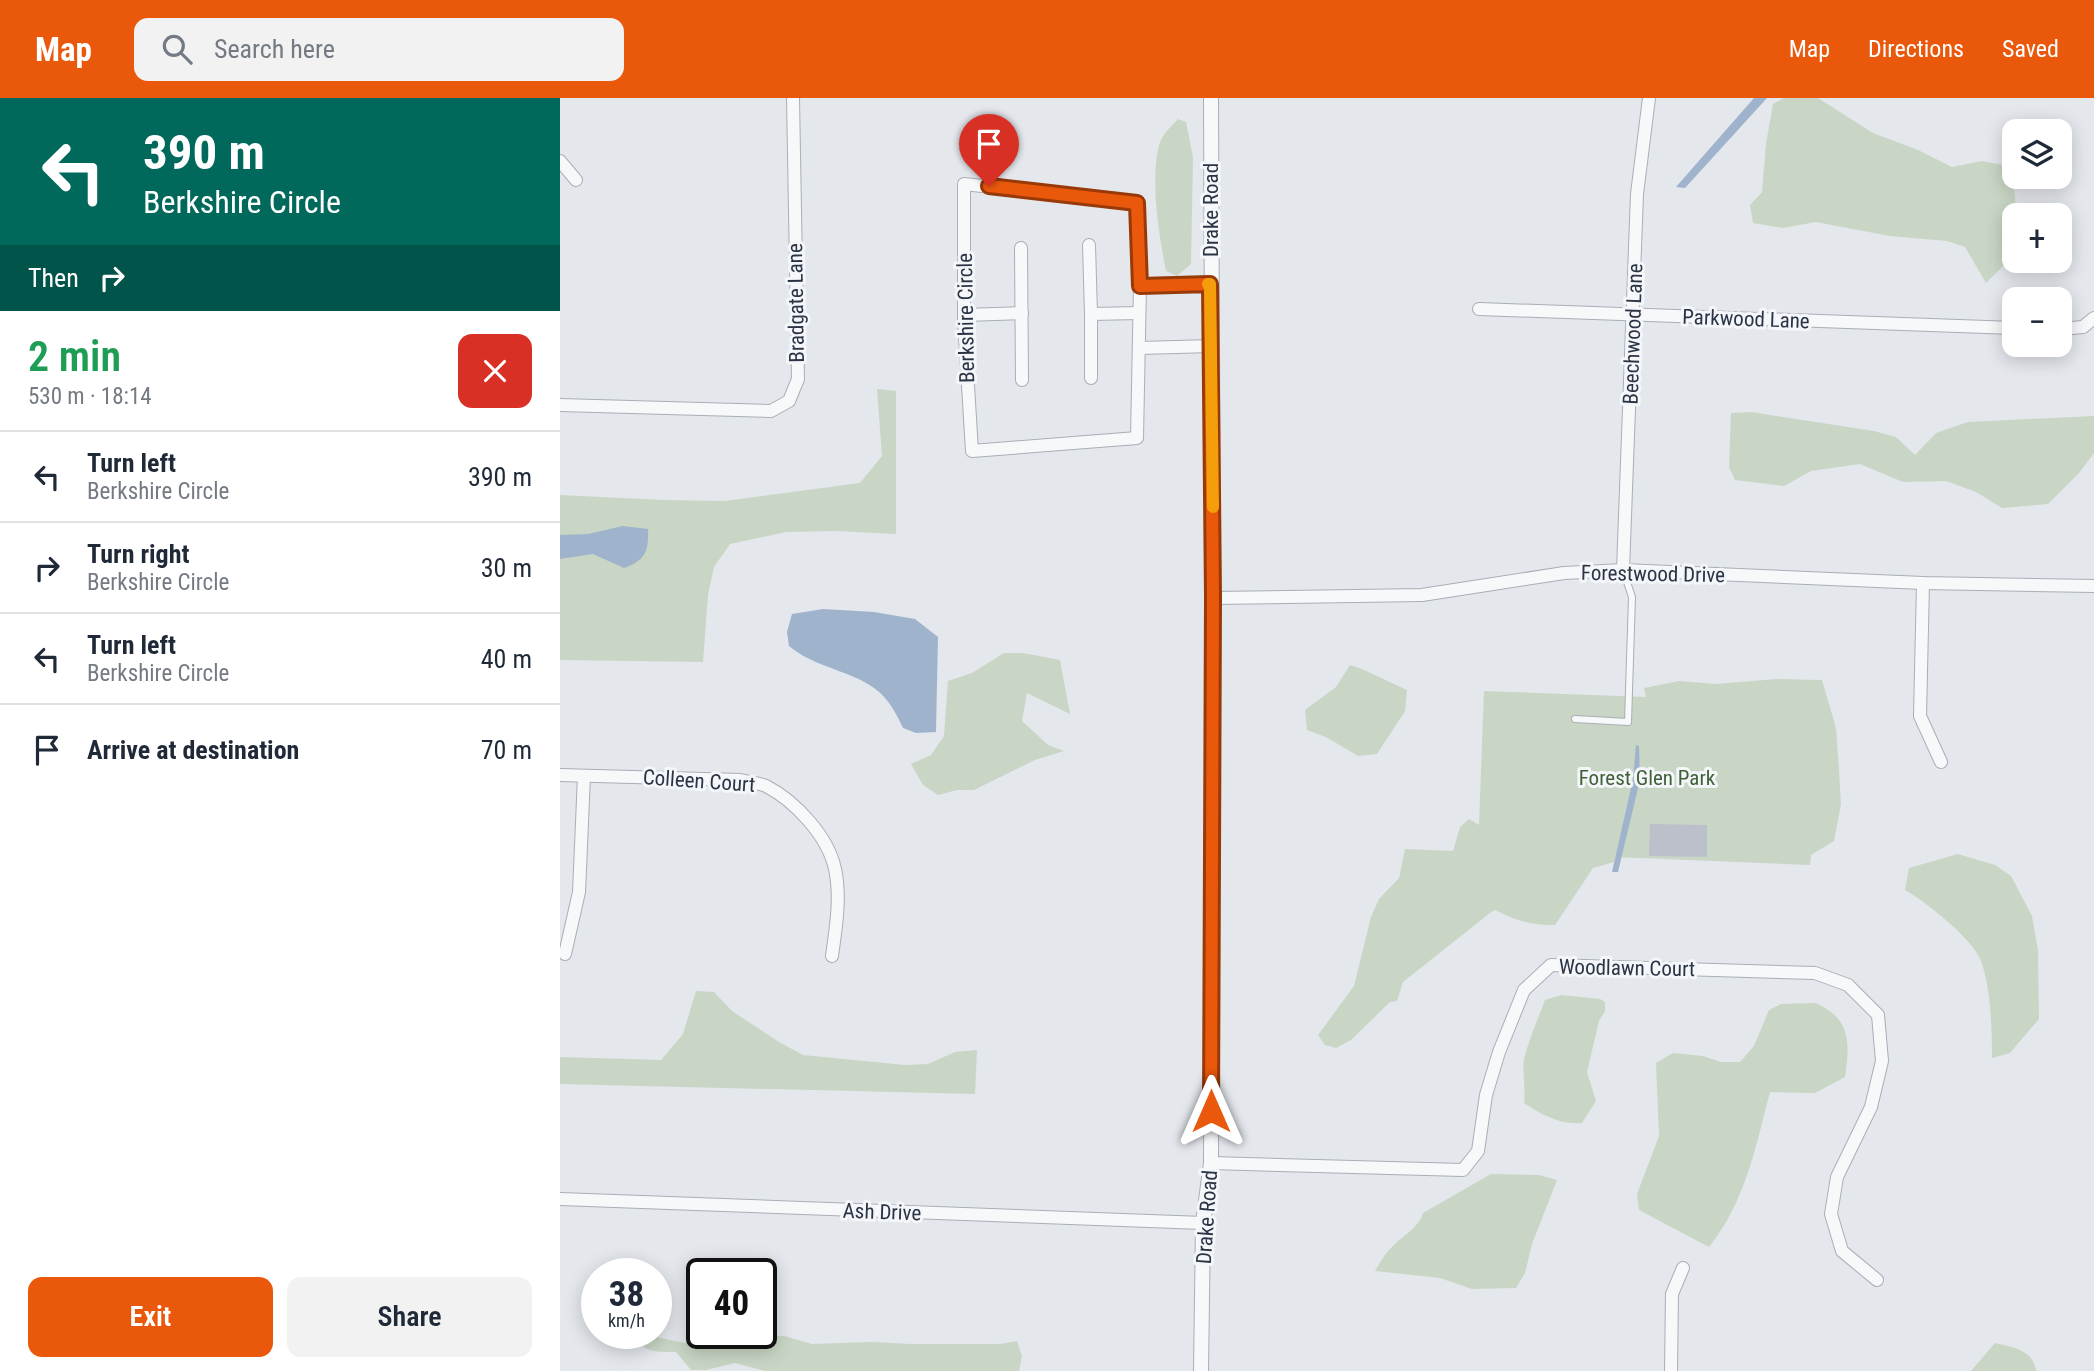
<!DOCTYPE html>
<html lang="en">
<head>
<meta charset="utf-8">
<style>
	:root { --surface:#fff; --page:#f2f2f3; --text:#1f2937; --muted:#747a83; --line:#e0e1e3; --accent:#ea580c }
	body { margin:0; font-family:"Roboto Condensed",sans-serif; background:var(--page); color:var(--text); height:100vh; display:flex; flex-direction:column; font-size:26px; white-space:nowrap }
	* { box-sizing:border-box; margin:0 }
	p { font-size:23px; color:var(--muted) }
	.icon { flex:none; width:38px; height:38px; fill:none; stroke:currentColor; stroke-width:2; stroke-linecap:round; stroke-linejoin:round }
	.map { position:relative; flex:1; overflow:hidden }
	.side { display:flex; flex-direction:column; background:var(--surface); width:560px }
	.side>* { flex:none }
	.top-card { background:#00695c; color:#fff; overflow:hidden }
	.tools { position:absolute; left:1442px; top:21px; display:grid; gap:14px }
	.tools a { display:grid; place-items:center; width:70px; height:70px; border-radius:14px; background:var(--surface); box-shadow:0 4px 18px #0003; font-size:35px }
	.speed { position:absolute; left:21px; top:1160px; display:flex; gap:14px; font-size:35px; font-weight:700; text-align:center }
	.speed>* { display:grid; place-content:center; width:91px; height:91px; border-radius:50%; background:var(--surface); box-shadow:0 4px 18px #0003; line-height:1 }
	.speed small { font-size:18px; font-weight:400 }
	.speed .limit { border:4px solid #111; border-radius:10px; background:#fff; color:#111 }
	.pin { position:absolute; display:grid; place-items:center; width:60px; height:60px; color:#fff; margin:-72px -30px; border-radius:50% 50% 50% 0; rotate:-45deg; box-shadow:0 0 7px #0007 }
	.pin .icon { rotate:45deg }
	.me { position:absolute; width:77px; margin:-38px; rotate:0deg; stroke-linejoin:round; filter:drop-shadow(0 0 5px #0008) }
	.turn { display:flex; align-items:center; gap:24px; height:147px; padding:0 28px; font-size:32px }
	.turn .icon { width:91px; height:91px; stroke-width:2.5 }
	.turn b { display:block; font-size:49px; line-height:60px }
	.then { display:flex; align-items:center; height:66px; padding:0 28px; background:#0003; gap:14px; font-size:26px }
	.round { display:grid; place-items:center; flex:none; width:74px; height:74px; border-radius:14px; background:var(--page) }
	.overview { display:flex; align-items:center; justify-content:space-between; height:119px; padding:0 28px }
	h1 { font-size:42px; font-weight:600; line-height:52px; color:#1e9e55 }
	.action { display:flex; gap:14px; margin-top:auto; padding:14px 28px }
	.action a { flex:1; height:80px; border-radius:14px; background:var(--accent); color:#fff; font-size:28px; font-weight:600; line-height:80px; text-align:center }
	.action a+a { background:var(--page); color:var(--text) }
	ul { padding:0; list-style:none }
	li { display:flex; align-items:center; gap:21px; height:91px; padding:0 28px; border-top:2px solid var(--line) }
	li div { flex:1 }
	li b { display:block; font-size:26px }
	li em { font-style:normal }
	header { display:flex; align-items:center; gap:42px; box-sizing:border-box; height:98px; padding:0 35px; background:var(--accent); color:#fff }
	header strong { font-size:33px }
	nav { display:flex; gap:38px; margin-inline-start:auto; font-size:24px }
	.search { width:490px; height:63px; background:var(--page); display:flex; align-items:center; gap:18px; box-sizing:border-box; padding:0 24px; border-radius:14px; color:var(--muted); font-size:26px }
	main { display:flex; flex:1; min-height:0 }
	.map>svg:first-child { display:block }
	.green { fill:#c9d6c5 }
	.water { fill:#9fb4cc }
	.building { fill:#bbc0ca }
	.lines { fill:none; stroke-linecap:round; stroke-linejoin:round }
	.service-casing { stroke:#a9aeb7; stroke-width:8 }
	.minor-casing { stroke:#a9aeb7; stroke-width:14 }
	.tertiary-casing { stroke:#a9aeb7; stroke-width:16 }
	.service { stroke:#f7f8fa; stroke-width:6 }
	.minor { stroke:#f7f8fa; stroke-width:12 }
	.tertiary { stroke:#f7f8fa; stroke-width:14 }
	.route-casing { stroke:#983908; stroke-width:18 }
	.route { stroke:#ea580c; stroke-width:12 }
	.slow { stroke:#f59e0b; stroke-width:12 }
	.labels { text-anchor:middle; stroke-width:6; stroke-linejoin:round; paint-order:stroke }
	.street-label { font-size:21px; fill:#2b3445; stroke:#f4f6f9 }
	.park-label { font-size:21px; fill:#3f6138; stroke:#f4f6f9 }
</style>
</head>
<body>
<header>
<strong>Map</strong>
<div class="search"><svg class="icon" aria-label="search" viewBox="0 0 24 24"><circle cx="10" cy="10" r="6"/><path d="M15 15l6 6"/></svg>Search here</div>
<nav><a>Map</a><a>Directions</a><a>Saved</a></nav>
</header>
<main>
<section class="side">
<div class="top-card">
<div class="turn"><svg class="icon" aria-label="left" viewBox="0 0 24 24"><path d="M17 20v-9H6M10 6l-5 5 5 5"/></svg><div><b>390 m</b>Berkshire Circle</div></div>
<div class="then">Then<svg class="icon" aria-label="right" viewBox="0 0 24 24"><path d="M7 20v-9h11M14 6l5 5-5 5"/></svg></div>
</div>
<div class="overview"><div><h1>2 min</h1><p>530 m · 18:14</p></div><a class="round" style="background:#d93025;color:#fff"><svg class="icon" aria-label="close" viewBox="0 0 24 24"><path d="M6 6l12 12M18 6L6 18"/></svg></a></div>
<ul>
<li><svg class="icon" aria-label="left" viewBox="0 0 24 24"><path d="M17 20v-9H6M10 6l-5 5 5 5"/></svg><div><b>Turn left</b><p>Berkshire Circle</p></div><em>390 m</em></li>
<li><svg class="icon" aria-label="right" viewBox="0 0 24 24"><path d="M7 20v-9h11M14 6l5 5-5 5"/></svg><div><b>Turn right</b><p>Berkshire Circle</p></div><em>30 m</em></li>
<li><svg class="icon" aria-label="left" viewBox="0 0 24 24"><path d="M17 20v-9H6M10 6l-5 5 5 5"/></svg><div><b>Turn left</b><p>Berkshire Circle</p></div><em>40 m</em></li>
<li><svg class="icon" aria-label="arrive" viewBox="0 0 24 24"><path d="M6 21V4h12l-3 4 3 4H6"/></svg><div><b>Arrive at destination</b></div><em>70 m</em></li>
</ul>
<div class="action"><a>Exit</a><a>Share</a></div>
</section>
<div class="map">
<svg width="1534" height="1273" viewBox="0 0 1534 1273">
	<rect width="100%" height="100%" fill="#e4e7ec"/>
	<!-- green -->
	<g class="green">
		<path d="M1224 0H1258L1313 35 1358 52 1392 69 1422 63 1448 68 1455 97 1456 117H1454V127L1447 131 1452 159 1426 185 1405 149 1387 143 1330 138 1256 124 1223 130 1193 125 1190 107 1202 94 1206 46 1213 6Z"/>
		<path d="M618 21 626 24 633 59 631 166 617 178 606 173C599 137 590 83 599 47 602 36 611 29 618 21Z"/>
		<path d="M317 291 336 293V436L275 433 226 434 170 446 154 469 148 497 143 564 0 562V397L103 402 165 403 300 385 322 358Z"/>
		<path d="M1191 314 1314 333 1336 339 1355 357 1376 335 1408 324 1534 318V355L1520 374 1488 406 1442 410 1416 394 1386 383 1343 384 1300 366 1251 373 1224 388 1175 382 1169 369 1171 315Z"/>
		<path d="M444 555H463L500 562 510 616 467 595 462 623 488 647 504 653 475 662 414 692H397L378 697 363 687 351 666 371 657 384 638 388 583 412 575Z"/>
		<path d="M790 567 802 571 847 592 845 613 817 656 798 658 766 639 747 632 745 612 776 589Z"/>
		<path d="M1217 581 1262 582 1276 630 1279 672 1281 706 1274 743 1251 757 1250 767 1055 759 1054 764 1033 770 995 827C971 827 956 823 935 812L930 815 843 884 837 903 830 904 791 942 776 950 765 947 758 937 794 888 811 819 819 801 839 780 845 751 893 753 900 729 909 721 919 727 924 593 1086 599 1084 590 1119 583 1155 586Z"/>
		<path d="M1398 756 1435 767 1451 778 1472 818 1478 852 1479 921 1450 955 1432 960C1432 932 1431 890 1421 863 1413 841 1366 804 1345 792L1349 770Z"/>
		<path d="M136 893 154 894 172 913 219 944 243 957 345 967 368 966 395 954 417 952 415 996 0 986V959L101 962 123 936Z"/>
		<path d="M1001 897 1040 901 1045 904V913L1039 923 1027 974 1036 1003 1022 1025C1002 1027 981 1017 964 1005 966 992 962 973 964 961 969 941 978 921 985 902Z"/>
		<path d="M1255 905C1291 920 1290 945 1285 979L1255 995 1210 994C1195 1051 1186 1102 1149 1149L1079 1112 1077 1096 1099 1038 1096 965 1113 955 1143 958 1161 964H1180L1194 948 1209 912 1221 906Z"/>
		<path d="M931 1076 979 1077 997 1082 972 1146 965 1175 956 1190 912 1191 880 1180 815 1173C820 1165 825 1155 832 1149 842 1138 859 1130 863 1115Z"/>
		<path d="M76 1236H91L100 1240 125 1245 153 1238 173 1236 224 1238 252 1246 312 1244 351 1246H440L457 1243 462 1258 459 1273H205L175 1265 146 1272H131L116 1254C98 1254 84 1255 75 1239Z"/>
		<path d="M1435 1245C1452 1249 1474 1252 1476 1273H1411Z"/>
	</g>
	<!-- water -->
	<g class="water">
		<path d="M1194 0H1207L1125 90 1116 89Z"/>
		<path d="M63 428 88 431C89 453 85 463 64 470L33 456 0 461V437L28 436Z"/>
		<path d="M263 511 314 514 355 521 378 539 376 634 356 635 343 630C337 617 330 603 318 593 292 572 257 571 229 548L227 534 232 516Z"/>
		<path d="M1076 647 1079 648 1080 682 1058 774H1052L1073 681Z"/>
	</g>
	<!-- building -->
	<path class="building" d="M1090 726 1147 727V759L1089 758Z"/>
	<g class="lines">
		<!-- service casing -->
		<g class="service-casing">
			<path id="service" d="M1015 621 1068 624 1072 499 1063 472"/>
		</g>
		<!-- minor casing -->
		<g class="minor-casing">
			<g id="minor">
				<path d="M0 63 16 82"/>
				<path d="M404 86 577 105 580 187 577 340 412 353 404 222Z"/>
				<path d="M529 147 531 216"/>
				<path d="M461 150 462 282"/>
				<path d="M580 188 651 186"/>
				<path d="M919 211 1454 230"/>
				<path d="M404 217 462 215"/>
				<path d="M1500 231 1523 229 1534 220"/>
				<path d="M579 250 653 248"/>
				<path d="M531 280V216L579 215"/>
				<path d="M0 307 211 313 229 303 238 281 233 0"/>
				<path d="M1063 472 1077 96 1089 0"/>
				<path d="M1363 485 1360 618 1381 664"/>
				<path d="M653 500 862 497 1004 475 1063 472 1363 485 1534 488"/>
				<path d="M0 677 180 682C188 684 199 685 206 688 235 703 268 738 275 771 281 799 276 829 272 858"/>
				<path d="M5 856 19 794 24 678"/>
				<path d="M651 1065 903 1072 918 1053 926 997 939 954 964 892 991 867 1255 875 1288 887 1318 917 1322 963 1311 1009 1277 1079 1271 1116 1282 1153 1317 1182"/>
				<path d="M0 1101 643 1125"/>
				<path d="M1111 1273 1112 1196 1123 1170"/>
			</g>
		</g>
		<!-- tertiary casing -->
		<g class="tertiary-casing">
			<path id="tertiary" d="M641 1273 643 1125 651 1065 653 500 651 0"/>
		</g>
		<!-- service -->
		<use href="#service" class="service"/>
		<!-- minor -->
		<use href="#minor" class="minor"/>
		<!-- tertiary -->
		<use href="#tertiary" class="tertiary"/>
	</g>
	<g class="lines">
		<!-- route casing -->
		<g class="route-casing">
			<path id="route" d="M429 88 577 105 580 188 650 186 653 500 651 1013"/>
		</g>
		<!-- route -->
		<use href="#route" class="route"/>
		<!-- slow -->
		<path class="slow" d="M648 186H650L653 409"/>
	</g>
	<g class="labels">
		<!-- street labels -->
		<g class="street-label">
			<text transform="translate(651 112) rotate(-90)" y="7">Drake Road</text>
			<text transform="translate(236 205) rotate(-91)" y="7">Bradgate Lane</text>
			<text transform="translate(406 220) rotate(-91)" y="7">Berkshire Circle</text>
			<text transform="translate(1186 221) rotate(2)" y="7">Parkwood Lane</text>
			<text transform="translate(1073 236) rotate(-88)" y="7">Beechwood Lane</text>
			<text transform="translate(1093 476) rotate(1)" y="7">Forestwood Drive</text>
			<text transform="translate(139 683) rotate(4)" y="7">Colleen Court</text>
			<text transform="translate(1067 870) rotate(1)" y="7">Woodlawn Court</text>
			<text transform="translate(322 1114) rotate(2)" y="7">Ash Drive</text>
			<text transform="translate(647 1119) rotate(-86)" y="7">Drake Road</text>
		</g>
		<!-- park labels -->
		<g class="park-label">
			<text x="1087" y="687">Forest Glen Park</text>
		</g>
	</g>
</svg>
<div class="tools">
<a><svg class="icon" aria-label="layers" viewBox="0 0 24 24"><path d="M12 4l9 5-9 5-9-5zM3 14l9 5 9-5"/></svg></a>
<a>+</a>
<a>−</a>
</div>
<div class="speed"><div>38<small>km/h</small></div><div class="limit">40</div></div>
<div class="pin" style="left:429px;top:88px;background:#d93025"><svg class="icon" aria-label="arrive" viewBox="0 0 24 24"><path d="M6 21V4h12l-3 4 3 4H6"/></svg></div>
<svg class="me" style="left:651px;top:1013px" viewBox="-20 -20 40 40"><path d="M0-17L14 15 0 8-14 15z" fill="#ea580c" stroke="#fff" stroke-width="4"/></svg>
</div>
</main>
</body>
</html>
